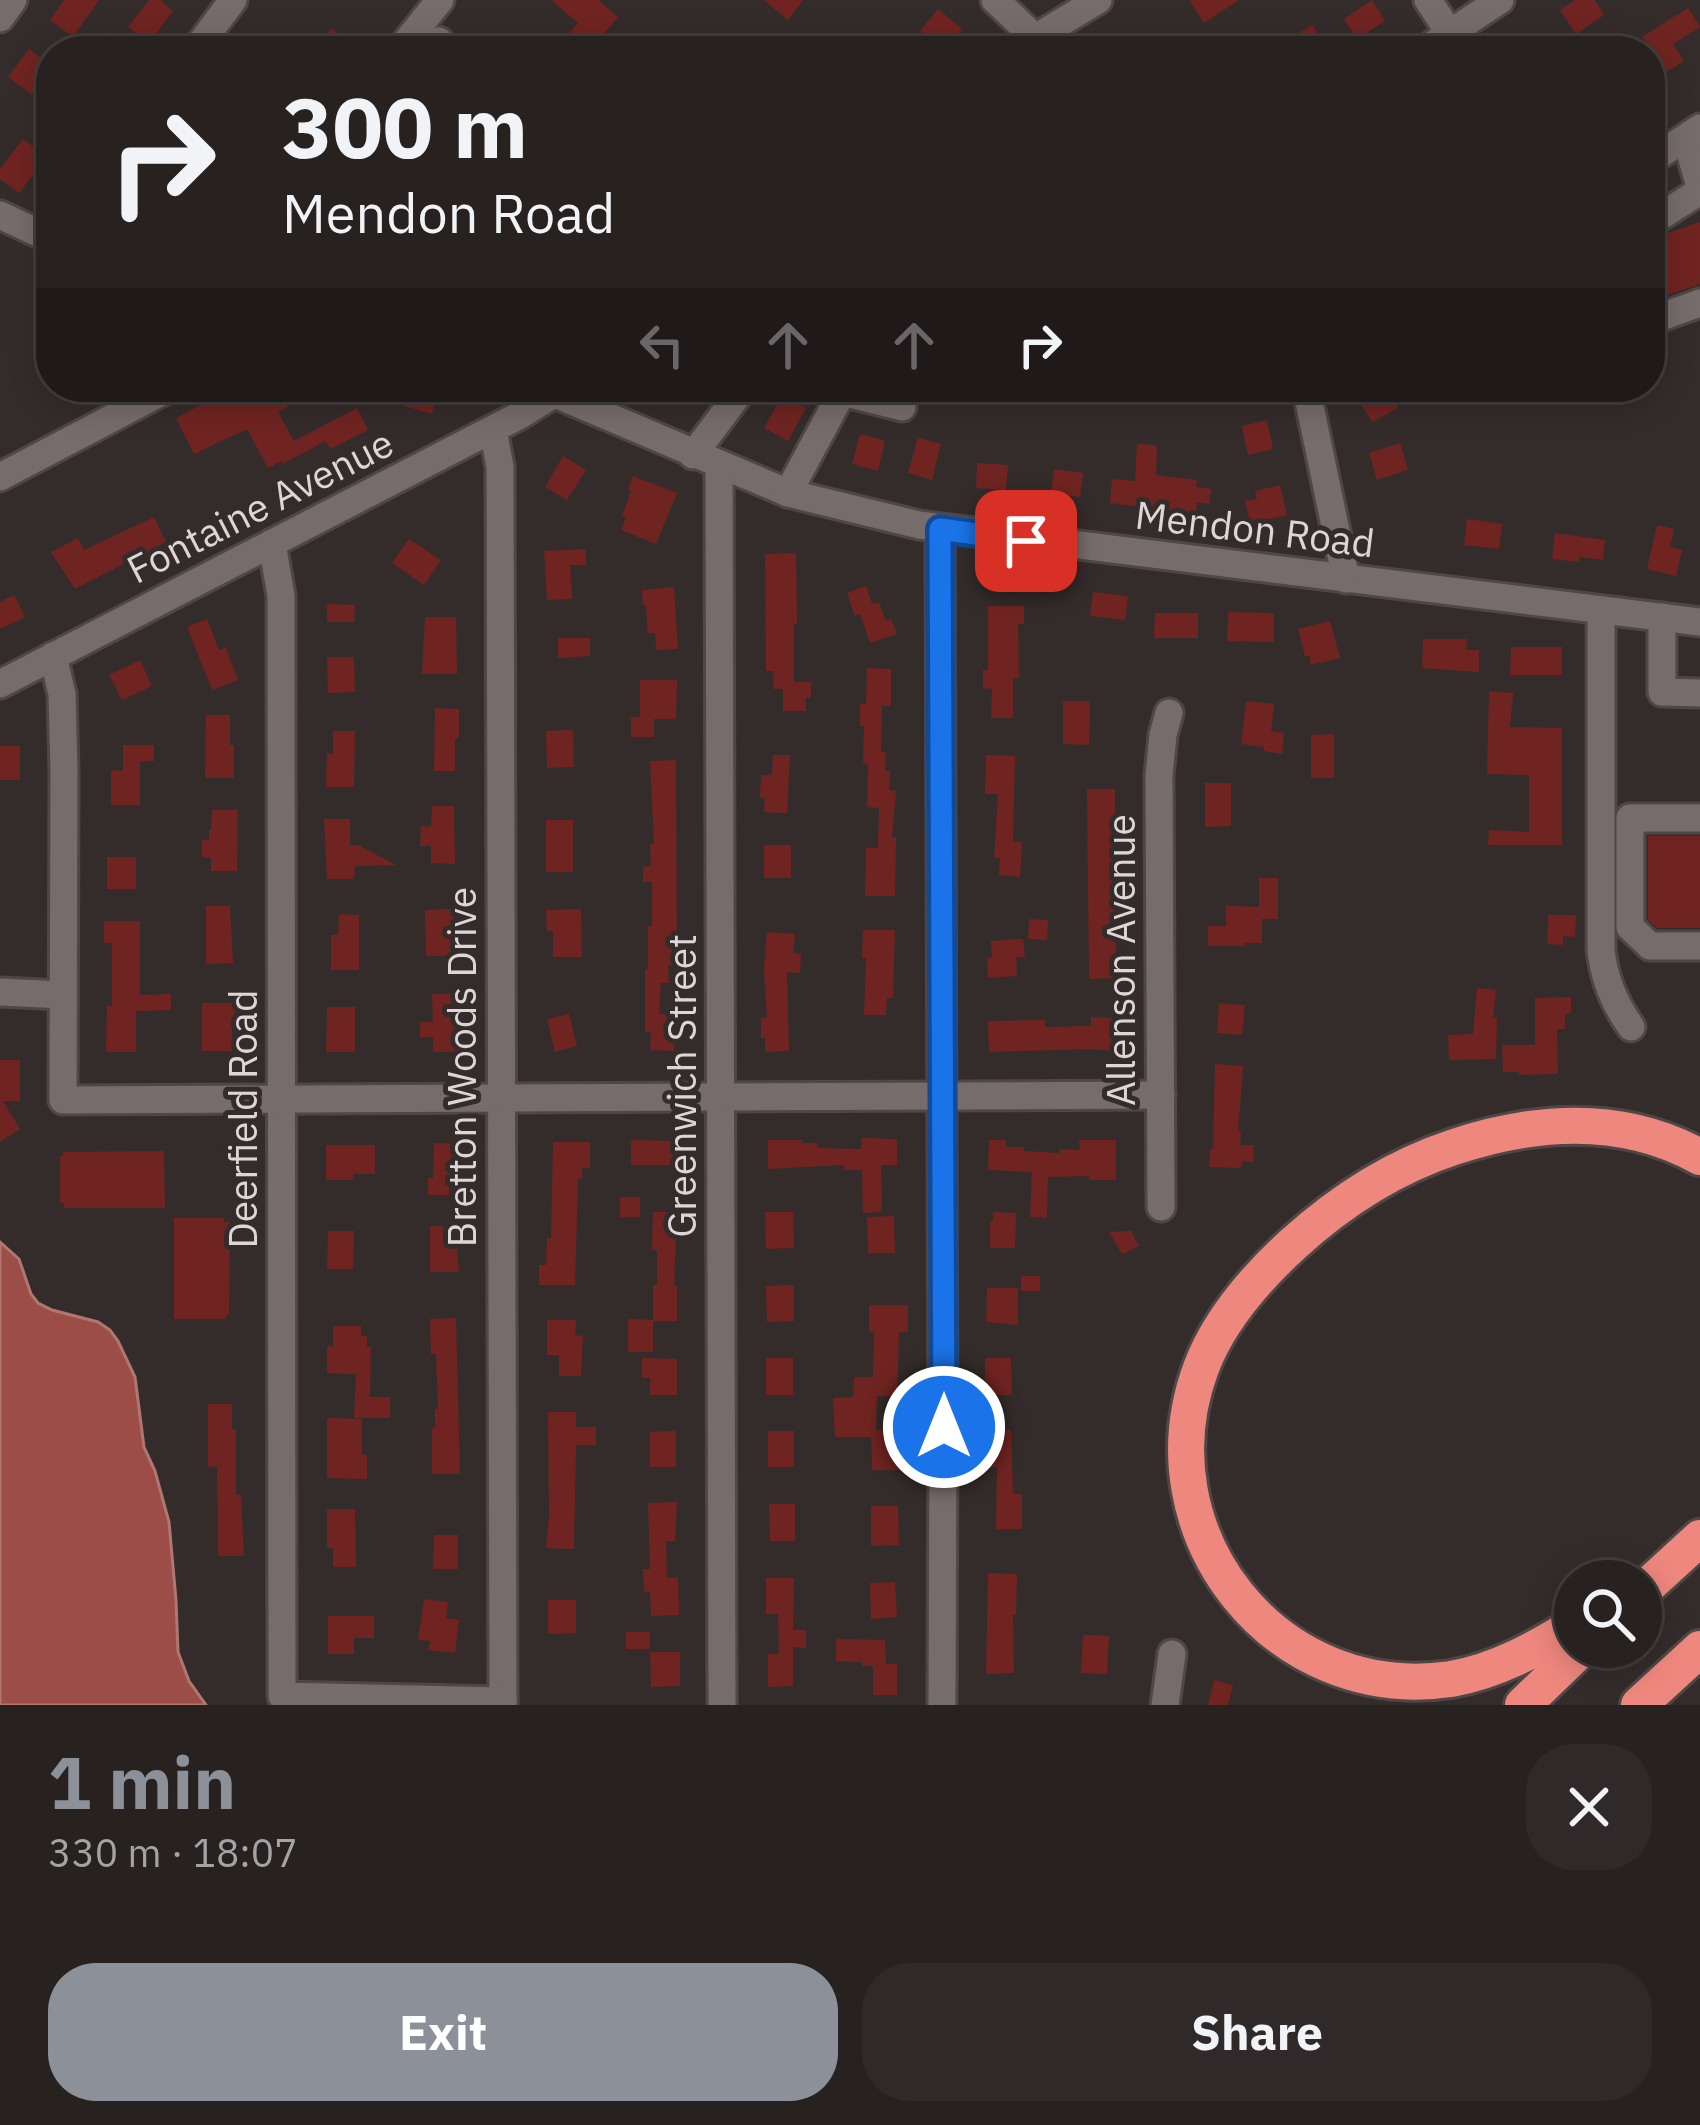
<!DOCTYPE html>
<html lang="en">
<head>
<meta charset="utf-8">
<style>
	:root { --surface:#272120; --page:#2f2929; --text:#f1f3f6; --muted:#a4a3a5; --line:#433e3e; --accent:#8c9099 }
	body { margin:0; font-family:"IBM Plex Sans",sans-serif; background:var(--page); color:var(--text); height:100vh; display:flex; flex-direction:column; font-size:45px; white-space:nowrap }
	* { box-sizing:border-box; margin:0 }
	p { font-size:39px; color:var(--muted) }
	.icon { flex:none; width:66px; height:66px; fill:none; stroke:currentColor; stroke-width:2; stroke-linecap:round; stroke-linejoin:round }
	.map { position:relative; height:1705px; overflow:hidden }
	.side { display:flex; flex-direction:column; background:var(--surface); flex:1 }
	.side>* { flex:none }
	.top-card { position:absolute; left:36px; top:36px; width:1629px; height:366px; border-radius:48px; box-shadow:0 6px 30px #0003,0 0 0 3px var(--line); background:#272120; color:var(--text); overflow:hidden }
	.tools { position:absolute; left:1554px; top:1560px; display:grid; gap:24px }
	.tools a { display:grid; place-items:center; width:108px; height:108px; border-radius:50%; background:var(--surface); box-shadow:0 6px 30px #0003,0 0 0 3px var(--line); font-size:60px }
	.pin { position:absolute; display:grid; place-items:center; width:102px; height:102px; color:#fff; margin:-51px; border-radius:24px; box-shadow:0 6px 18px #0006 }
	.me { position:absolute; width:132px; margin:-66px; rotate:0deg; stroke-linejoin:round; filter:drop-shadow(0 0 9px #0008) }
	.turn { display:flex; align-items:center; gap:42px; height:252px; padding:0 48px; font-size:54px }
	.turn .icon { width:156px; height:156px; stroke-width:2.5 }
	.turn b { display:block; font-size:84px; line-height:102px }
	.lanes { display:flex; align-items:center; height:114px; padding:0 48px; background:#0003; justify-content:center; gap:60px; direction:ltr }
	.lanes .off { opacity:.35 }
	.round { display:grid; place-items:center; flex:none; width:126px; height:126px; border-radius:48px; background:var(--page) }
	.head { display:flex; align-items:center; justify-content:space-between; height:204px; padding:0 48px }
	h1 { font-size:72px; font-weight:700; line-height:90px; color:var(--accent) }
	.action { display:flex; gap:24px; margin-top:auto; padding:24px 48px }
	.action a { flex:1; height:138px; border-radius:48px; background:var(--accent); color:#fff; font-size:48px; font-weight:700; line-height:138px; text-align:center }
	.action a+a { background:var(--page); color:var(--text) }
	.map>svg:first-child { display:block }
	.water { fill:#9d4d47; stroke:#b07672; stroke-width:3 }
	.building { fill:#702421 }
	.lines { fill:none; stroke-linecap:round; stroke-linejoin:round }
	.minor-casing { stroke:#4e4746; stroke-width:33 }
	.highway-casing { stroke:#4e4746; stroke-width:42 }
	.minor { stroke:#766c6b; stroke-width:27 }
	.highway { stroke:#ee877e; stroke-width:36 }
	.route-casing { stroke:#114b97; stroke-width:30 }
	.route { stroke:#1a73e8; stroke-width:21 }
	.labels { text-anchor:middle; stroke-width:10; stroke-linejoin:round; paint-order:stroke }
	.street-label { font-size:39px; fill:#dcd7d6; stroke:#342c2b }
</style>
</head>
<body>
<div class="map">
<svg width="1700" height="1705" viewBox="0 0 1700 1705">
	<rect width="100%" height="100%" fill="#342c2b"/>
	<!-- water -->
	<path class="water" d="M0 1242 19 1259 31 1294 38 1303 52 1310 98 1322 110 1330 118 1341 135 1377 144 1447 155 1471 169 1522 176 1600 178 1652 189 1681 206 1705H0Z"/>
	<!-- building -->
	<g class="building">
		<path d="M64 0H99L73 37 50 20Z"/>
		<path d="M149 0H160L173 11 149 43 128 27Z"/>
		<path d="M551 0H598L618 17 589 51H554L578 23Z"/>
		<path d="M764 0H803L788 20Z"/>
		<path d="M1189 0H1239L1204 23Z"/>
		<path d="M1372 0 1385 21 1357 39 1344 19Z"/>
		<path d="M1575 0H1595L1604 15 1576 34 1560 10Z"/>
		<path d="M1688 8 1700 27 1673 44 1684 61 1660 76 1651 61 1656 57 1642 37Z"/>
		<path d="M938 9 962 29 945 51 920 31Z"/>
		<path d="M1312 25 1329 51H1295L1288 40Z"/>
		<path d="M331 28 348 41 341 51H315Z"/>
		<path d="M29 49 51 65 31 94 8 77Z"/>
		<path d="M23 139 47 157 19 193 0 179V169Z"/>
		<path d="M1700 222V284L1661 297 1655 281 1650 283V244L1668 233Z"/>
		<path d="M235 387H277L288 407 278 412 294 441 357 408 368 430 330 449 326 441 282 464 281 461 268 468 247 429 194 454 176 418Z"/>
		<path d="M409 387 438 391 432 414 404 406Z"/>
		<path d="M1380 387H1386L1398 408 1372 422 1358 399Z"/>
		<path d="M783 395 806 408 788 441 764 428Z"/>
		<path d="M1267 420 1273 449 1248 455 1242 426Z"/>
		<path d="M860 434 885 441 878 471 852 464Z"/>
		<path d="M918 438 941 444 932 480 908 473Z"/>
		<path d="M1400 443 1408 470 1377 480 1369 453Z"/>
		<path d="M1137 444 1157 445 1156 475 1197 480 1196 487 1211 489 1209 504 1197 502 1196 514 1110 503 1112 479 1135 481Z"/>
		<path d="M563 456 586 470 567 500 545 487Z"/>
		<path d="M977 463 1008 465 1006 490 976 488Z"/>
		<path d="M1054 469 1083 473 1080 497 1051 494Z"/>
		<path d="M633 476 677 493 656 544 621 530 626 518 622 516 631 491 628 490Z"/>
		<path d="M1280 485 1287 515 1250 523 1245 501 1257 499 1255 491Z"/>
		<path d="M154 517 166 542 75 589 51 552 78 538 84 550Z"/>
		<path d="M1467 519 1502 524 1499 549 1464 545Z"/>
		<path d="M1657 525 1674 529 1670 547 1682 550 1676 576 1647 569Z"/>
		<path d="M1555 533 1605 540 1603 560 1579 557V562L1552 559Z"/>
		<path d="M409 539 441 560 424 585 392 563Z"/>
		<path d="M586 549V565H570L572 599 547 600 544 551Z"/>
		<path d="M796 553 797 624H794V682H811V698H806V711H783V689H774L773 671H766L765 554Z"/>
		<path d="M866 586 872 604 879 602 886 621 891 619 897 634 870 643 860 614 855 616 847 593Z"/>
		<path d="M674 587 678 649 656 650 655 633H648L646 605H643L642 590Z"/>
		<path d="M1093 592 1128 596 1125 620 1090 616Z"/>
		<path d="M14 595 25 617 0 629V602Z"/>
		<path d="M327 604 355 605 354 622H327Z"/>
		<path d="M988 606H1024V624H1018L1019 678H1013V718H991L992 689 983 688V670H988Z"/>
		<path d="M1228 612 1274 613V642L1227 641Z"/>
		<path d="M1155 613H1198V638H1154Z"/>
		<path d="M425 617H456L457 674H422Z"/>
		<path d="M207 619 219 650 226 648 238 680 212 690 187 627Z"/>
		<path d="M1330 621 1340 658 1310 665V656H1305L1298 629Z"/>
		<path d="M558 638H590V656L558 658Z"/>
		<path d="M1423 639H1467L1466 650H1479V672L1422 668Z"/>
		<path d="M1511 647H1562V675H1510Z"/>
		<path d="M327 657H354L355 692 328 693Z"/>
		<path d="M140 660 152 686 122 700 109 675Z"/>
		<path d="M867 668 891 669V706H882L881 752H886L885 771H890L889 790 896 791 892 837H896L895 896H865L866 848H878L879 808 867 807 868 764 863 763 864 726H860V704H866Z"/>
		<path d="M640 680H677L676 719H654V737H631V717H640Z"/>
		<path d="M1489 691 1513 693 1510 727 1562 728V845H1488L1489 830 1529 832V775L1487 774Z"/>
		<path d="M1063 701H1090L1089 745 1063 744Z"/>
		<path d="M1246 701 1274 704 1271 731 1284 733 1282 754 1264 751V747L1241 744Z"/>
		<path d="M435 708 459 709V738H455V771H434Z"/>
		<path d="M206 715H230V745H234V778H205Z"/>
		<path d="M573 730 574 767 547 768 546 731Z"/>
		<path d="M333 731H355L354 787H326L327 753 333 754Z"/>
		<path d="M1334 734V778H1311V735Z"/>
		<path d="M123 745H154V761H140V805H111V770L123 771Z"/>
		<rect x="0" y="746" width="20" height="34"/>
		<path d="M773 755H790L787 813 764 812 765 798H760L761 775H772Z"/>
		<path d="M986 755 1015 756 1013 842H1022L1020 877 999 875 1000 858 994 857 998 794H985Z"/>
		<path d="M676 760 677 965H668L669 983H661L659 1014H676L674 1051 650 1050 651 1032H645V969H648V926H652V882H643V867L651 866 650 844H654L650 761Z"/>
		<path d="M1205 783H1231V826L1205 827Z"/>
		<path d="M1087 789H1115L1116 978 1089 979Z"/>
		<path d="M432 806H454L455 864 431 863V846H420L421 826 431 827Z"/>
		<path d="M212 810H238L237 871H211V858L202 857V840H209V830H211Z"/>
		<path d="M324 819H350V845H358L396 865 355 866 354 879H327Z"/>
		<rect x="546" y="820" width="27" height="52"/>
		<path d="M1648 836H1700V928H1657L1648 919Z"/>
		<rect x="764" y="845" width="27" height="33"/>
		<rect x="107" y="857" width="29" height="32"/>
		<path d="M1259 878H1278V919H1262V943H1245V946H1208V926H1226V906L1259 907Z"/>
		<path d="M206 906H230L233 963 206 964Z"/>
		<path d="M453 909 454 928H457L458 956H426L425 910Z"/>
		<path d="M581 909 582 957H553V931H547L546 910Z"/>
		<path d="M339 914 359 915V970H331V935H338Z"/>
		<path d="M1548 915H1576L1575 937 1563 936V945L1547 944Z"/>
		<path d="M1029 919 1048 920 1047 940 1028 939Z"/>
		<path d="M104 921H140V995L171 994V1010L136 1011V1052H106L107 1006H112V943H104Z"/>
		<path d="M863 930H895L893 998H887L886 1015H864L866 958H862Z"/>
		<path d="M767 932 795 934 793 953 801 954 800 973 787 972 789 1051 765 1052V1038H761V1018H767L764 970Z"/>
		<path d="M1023 939 1025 957H1016L1017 976 988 978 987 958 992 957 991 941Z"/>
		<path d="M1477 988 1496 990 1493 1018H1497L1496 1059 1449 1060 1448 1035 1473 1034Z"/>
		<path d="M432 994H456L460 1052H433V1037H420V1022H433Z"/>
		<path d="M1571 997V1013L1565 1014V1029H1557L1558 1074 1519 1075V1072H1503L1502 1045H1535V998Z"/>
		<path d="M202 1003H236V1023H232V1051H202Z"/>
		<path d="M1219 1003 1245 1005 1242 1035 1217 1033Z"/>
		<path d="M327 1007H355V1052H326Z"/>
		<path d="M569 1014 577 1046 555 1052 547 1019Z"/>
		<path d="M1091 1017 1116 1018 1115 1051 1090 1049 989 1052 988 1021 1045 1020V1027L1091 1026Z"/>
		<path d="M0 1060H20V1101H3L20 1129 0 1142Z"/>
		<path d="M1215 1064 1243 1066 1238 1131H1241L1240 1145H1254L1253 1162 1243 1161 1240 1168 1209 1167 1210 1149H1213Z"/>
		<path d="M862 1138 897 1139V1165H881L882 1212 863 1213 862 1170H844V1165L768 1169V1140H802V1143H817V1148L861 1149Z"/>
		<path d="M631 1140 675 1141V1165H631Z"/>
		<path d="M989 1140H1006V1147H1024V1151L1059 1153V1149L1080 1150 1079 1140H1116V1180H1089V1176L1048 1177 1047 1218 1030 1217 1032 1172 988 1170Z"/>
		<path d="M553 1142H590V1168H582V1179H578L575 1285H539V1265H546L547 1238H551Z"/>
		<path d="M434 1143 465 1144 464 1172H450L449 1195H428V1178H433Z"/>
		<path d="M326 1145H375V1174H353V1180H326Z"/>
		<path d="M164 1151 165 1208H64V1203H60V1156H63V1152Z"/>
		<rect x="620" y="1197" width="20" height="20"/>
		<path d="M653 1212H677L674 1286H677V1321H653V1352H628V1319L653 1320V1285H657V1250H652Z"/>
		<path d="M765 1212H793L794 1248 766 1249Z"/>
		<path d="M993 1212 1016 1213 1015 1248H990V1221H993Z"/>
		<path d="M894 1216 895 1253H868L867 1217Z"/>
		<path d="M174 1218H224V1222H230L229 1315H226L225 1319H174Z"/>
		<path d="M430 1226 455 1227 459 1272H430Z"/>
		<path d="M328 1231H354L353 1269H327Z"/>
		<path d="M1131 1231 1139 1246 1122 1254 1109 1232Z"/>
		<rect x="1021" y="1276" width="19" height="15"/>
		<path d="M794 1285V1321L767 1322 766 1286Z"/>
		<path d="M987 1288H1018V1325L986 1322Z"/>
		<path d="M869 1305H908V1332H899L897 1397 877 1396 876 1430H899V1470H872L871 1437H835L833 1398 853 1397 854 1377H873L874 1332H869Z"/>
		<path d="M456 1318 460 1474H432V1428H435V1409H438L436 1354H431L430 1319Z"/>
		<path d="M547 1320H576L575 1335 583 1336 581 1376H559V1355H547Z"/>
		<path d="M333 1326H361V1336H367V1347H371L370 1397H390V1418H354L356 1374 327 1373V1346L333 1347Z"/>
		<path d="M642 1358 677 1359V1395H650V1378H642Z"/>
		<rect x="766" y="1358" width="27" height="37"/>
		<path d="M985 1358H1011L1012 1395H985Z"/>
		<path d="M208 1404H232V1429H236V1495H241L244 1556H218L217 1466 208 1467Z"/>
		<path d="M548 1412H576V1427H596V1445H576L574 1549 546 1548 549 1516Z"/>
		<path d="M327 1418 362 1419V1454L367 1455V1479L327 1478Z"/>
		<path d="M1011 1429 1013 1494H1022V1529H996L997 1468H988L986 1430Z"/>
		<path d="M676 1431V1467H650V1432Z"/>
		<rect x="768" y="1431" width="26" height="36"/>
		<path d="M677 1502 675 1541H666L667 1578 678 1577 679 1615 651 1616 650 1591 644 1592 643 1569H650L648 1503Z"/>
		<path d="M769 1504H795V1541H770Z"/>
		<path d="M871 1506H898L899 1545 871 1546Z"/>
		<path d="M327 1509H355L356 1567H333V1548H327Z"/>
		<path d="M434 1535H458V1569H433Z"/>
		<path d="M988 1573 1017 1574 1016 1615H1013L1014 1673 986 1674Z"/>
		<path d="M766 1578H794L793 1630H806V1648L793 1647V1686L768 1687V1654H779L778 1614H766Z"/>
		<path d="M895 1582 897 1617 871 1619 870 1583Z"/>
		<path d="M424 1599 448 1602 446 1618 459 1620 455 1653 428 1650 430 1641 418 1640Z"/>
		<path d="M548 1600H576V1633L548 1634Z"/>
		<path d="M328 1616H374V1638H354V1654H328Z"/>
		<rect x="626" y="1632" width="24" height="17"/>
		<path d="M1083 1635 1109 1636 1107 1674 1081 1673Z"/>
		<path d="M836 1639 885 1640 886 1664H897V1695H873V1666H862V1662L836 1661Z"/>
		<path d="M650 1652H680V1686L651 1687Z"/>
		<path d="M1214 1680 1233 1685 1228 1705H1208Z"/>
	</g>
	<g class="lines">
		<!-- minor casing -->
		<g class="minor-casing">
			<g id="minor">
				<path d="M995 0 1046 48"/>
				<path d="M1428 0 1461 51"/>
				<path d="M0 18 13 0"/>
				<path d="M195 51 233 0"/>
				<path d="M399 51 440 0"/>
				<path d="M431 51 439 41"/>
				<path d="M1014 51 1098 0"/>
				<path d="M1423 51 1500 0"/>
				<path d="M1686 138 1700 187"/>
				<path d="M1650 161 1700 128"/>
				<path d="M0 215 51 239"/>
				<path d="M1650 223 1700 191"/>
				<path d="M1650 321 1700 303"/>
				<path d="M539 387 788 493 919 525 1700 622"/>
				<path d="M1306 387 1346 579"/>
				<path d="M842 392 902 407"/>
				<path d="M493 429 500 467 503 1705"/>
				<path d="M693 455 744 387"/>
				<path d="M719 466 722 1705"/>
				<path d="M0 477 171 387"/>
				<path d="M788 493 845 387"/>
				<path d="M940 529 943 1427 942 1705"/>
				<path d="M272 543 281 596 282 1696 503 1701"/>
				<path d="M1601 610V950C1604 979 1614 1003 1631 1027"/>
				<path d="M1662 617V692L1700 693"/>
				<path d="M53 656 62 694 64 771 63 1100 1161 1095"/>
				<path d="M0 684 520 415 554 394"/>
				<path d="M1700 818H1630V927L1650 946H1700"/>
				<path d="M0 992 63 995"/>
				<path d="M1161 1207 1159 776 1163 735 1169 713"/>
				<path d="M1165 1705 1172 1654"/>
			</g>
		</g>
		<!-- highway casing -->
		<g class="highway-casing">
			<g id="highway">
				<path d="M1641 1592 1700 1538"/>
				<path d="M1575 1625C1536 1649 1497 1671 1451 1679 1275 1705 1140 1532 1201 1368 1219 1320 1255 1279 1292 1245 1339 1202 1393 1167 1454 1147 1536 1120 1622 1114 1700 1157"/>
				<path d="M1523 1705 1583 1647"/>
				<path d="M1639 1705 1700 1649"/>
			</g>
		</g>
		<!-- minor -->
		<use href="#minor" class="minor"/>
		<!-- highway -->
		<use href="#highway" class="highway"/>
	</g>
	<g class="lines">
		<!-- route casing -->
		<g class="route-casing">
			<path id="route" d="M944 1427 940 529 1026 541"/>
		</g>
		<!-- route -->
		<use href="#route" class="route"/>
	</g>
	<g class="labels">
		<!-- street labels -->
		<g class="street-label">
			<text transform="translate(260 506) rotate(-27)" y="14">Fontaine Avenue</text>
			<text transform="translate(1255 529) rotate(7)" y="14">Mendon Road</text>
			<text transform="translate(1121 960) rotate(-90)" y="14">Allenson Avenue</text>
			<text transform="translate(462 1067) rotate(-90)" y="14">Bretton Woods Drive</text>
			<text transform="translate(682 1086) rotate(-90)" y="14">Greenwich Street</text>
			<text transform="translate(243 1119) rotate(-90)" y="14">Deerfield Road</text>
		</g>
	</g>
</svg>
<div class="tools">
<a><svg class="icon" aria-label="search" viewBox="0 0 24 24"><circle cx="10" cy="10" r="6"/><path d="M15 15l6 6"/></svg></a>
</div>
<div class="pin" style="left:1026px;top:541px;background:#d93025"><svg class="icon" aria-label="arrive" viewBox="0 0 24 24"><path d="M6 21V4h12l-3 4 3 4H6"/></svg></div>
<svg class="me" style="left:944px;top:1427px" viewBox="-20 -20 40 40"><circle r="17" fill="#1a73e8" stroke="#fff" stroke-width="3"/><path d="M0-11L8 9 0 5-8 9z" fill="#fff"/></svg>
<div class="top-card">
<div class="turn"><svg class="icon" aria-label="right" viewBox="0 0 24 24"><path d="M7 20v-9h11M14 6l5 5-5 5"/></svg><div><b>300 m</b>Mendon Road</div></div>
<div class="lanes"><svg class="icon off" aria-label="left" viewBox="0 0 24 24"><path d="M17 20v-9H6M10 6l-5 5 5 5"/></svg><svg class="icon off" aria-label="ahead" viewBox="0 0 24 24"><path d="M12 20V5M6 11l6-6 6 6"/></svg><svg class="icon off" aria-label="ahead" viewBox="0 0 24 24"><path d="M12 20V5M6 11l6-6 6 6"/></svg><svg class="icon" aria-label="right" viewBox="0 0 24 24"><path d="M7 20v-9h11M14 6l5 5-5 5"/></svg></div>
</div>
</div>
<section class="side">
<div class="head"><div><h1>1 min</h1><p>330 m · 18:07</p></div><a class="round"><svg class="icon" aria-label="close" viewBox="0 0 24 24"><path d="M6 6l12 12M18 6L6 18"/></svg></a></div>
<div class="action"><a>Exit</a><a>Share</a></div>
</section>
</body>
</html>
